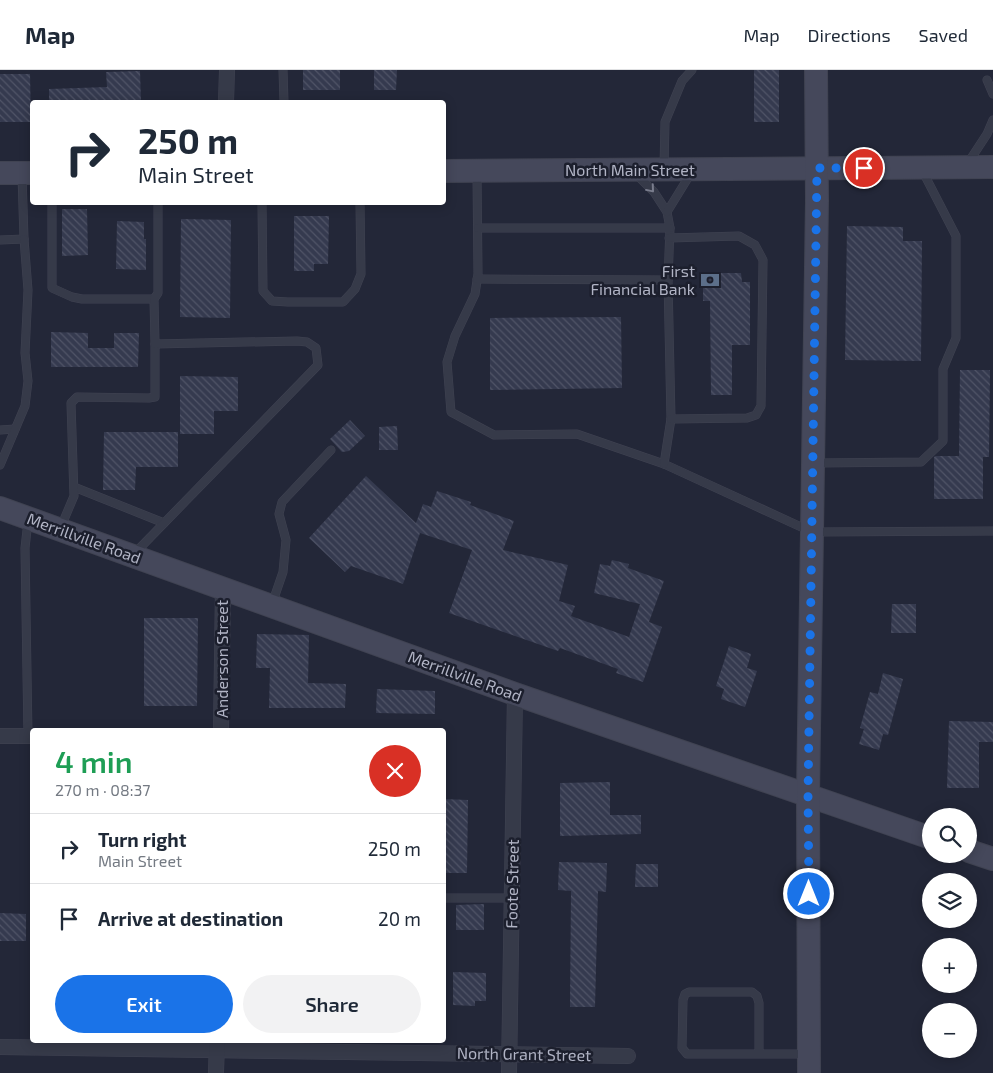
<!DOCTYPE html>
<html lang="en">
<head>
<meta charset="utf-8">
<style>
	:root { --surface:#fff; --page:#f2f2f3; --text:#1f2937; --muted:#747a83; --line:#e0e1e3; --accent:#1a73e8 }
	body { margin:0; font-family:"Exo 2",sans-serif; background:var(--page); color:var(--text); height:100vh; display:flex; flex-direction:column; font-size:19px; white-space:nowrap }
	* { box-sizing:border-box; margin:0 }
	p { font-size:16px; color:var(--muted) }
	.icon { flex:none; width:28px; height:28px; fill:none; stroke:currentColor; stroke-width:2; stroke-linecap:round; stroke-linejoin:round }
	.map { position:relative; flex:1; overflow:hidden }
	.sheet { position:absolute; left:30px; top:658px; width:416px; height:315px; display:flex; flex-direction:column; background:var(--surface); border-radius:5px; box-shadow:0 2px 12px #0003 }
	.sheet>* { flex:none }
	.top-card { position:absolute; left:30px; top:30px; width:416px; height:105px; border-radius:5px; box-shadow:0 2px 12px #0003; background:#fff; color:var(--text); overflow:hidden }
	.fabs { position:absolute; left:922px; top:738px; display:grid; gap:10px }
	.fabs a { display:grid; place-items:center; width:55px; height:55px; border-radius:50%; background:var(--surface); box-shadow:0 2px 12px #0003; font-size:25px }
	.pin { position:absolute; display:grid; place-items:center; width:42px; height:42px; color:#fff; margin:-21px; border:2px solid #fff; border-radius:50%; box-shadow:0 1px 5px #0007 }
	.me { position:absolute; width:55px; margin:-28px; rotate:0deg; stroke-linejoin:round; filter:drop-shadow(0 0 4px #0008) }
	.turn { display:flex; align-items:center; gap:18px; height:105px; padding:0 25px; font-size:22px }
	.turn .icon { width:65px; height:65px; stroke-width:2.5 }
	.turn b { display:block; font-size:35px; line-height:42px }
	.round { display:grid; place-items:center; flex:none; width:52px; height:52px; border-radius:26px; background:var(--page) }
	.headline { display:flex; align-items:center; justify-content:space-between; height:85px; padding:0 25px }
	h1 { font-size:30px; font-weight:600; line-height:38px; color:#1e9e55 }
	.cta { display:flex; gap:10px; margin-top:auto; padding:10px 25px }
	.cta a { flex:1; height:58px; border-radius:30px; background:var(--accent); color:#fff; font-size:20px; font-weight:600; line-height:58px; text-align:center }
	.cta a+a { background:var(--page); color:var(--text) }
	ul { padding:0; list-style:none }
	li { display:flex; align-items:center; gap:15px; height:70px; padding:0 25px; border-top:1px solid var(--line) }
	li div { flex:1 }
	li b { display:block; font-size:19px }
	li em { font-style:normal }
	header { display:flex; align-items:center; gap:30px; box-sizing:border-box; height:70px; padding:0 25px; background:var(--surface); border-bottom:1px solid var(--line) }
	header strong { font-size:24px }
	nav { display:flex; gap:28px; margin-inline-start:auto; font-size:18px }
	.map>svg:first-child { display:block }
	.building { fill:url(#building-back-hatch) }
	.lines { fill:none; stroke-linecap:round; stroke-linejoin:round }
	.lane-casing { stroke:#404352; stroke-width:9 }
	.street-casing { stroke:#404352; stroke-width:16 }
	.secondary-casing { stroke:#404352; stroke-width:24 }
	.lane { stroke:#363a49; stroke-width:8 }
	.street { stroke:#363a49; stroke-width:15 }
	.secondary { stroke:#45485b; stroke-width:22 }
	.oneway { stroke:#7a7d8d }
	.route { stroke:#1a73e8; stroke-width:9; stroke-dasharray:0 16.2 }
	.labels { text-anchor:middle; stroke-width:5; stroke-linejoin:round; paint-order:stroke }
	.street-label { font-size:16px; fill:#b1b4c5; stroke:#1c1f2d }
	.poi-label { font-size:16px; fill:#b1b4c5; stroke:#1c1f2d; text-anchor:end }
</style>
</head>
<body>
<header>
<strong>Map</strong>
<nav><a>Map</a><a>Directions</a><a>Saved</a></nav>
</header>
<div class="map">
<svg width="993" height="1003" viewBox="0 0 993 1003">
	<defs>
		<pattern id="building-back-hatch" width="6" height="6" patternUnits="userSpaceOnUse" patternTransform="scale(1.25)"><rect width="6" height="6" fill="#353a4f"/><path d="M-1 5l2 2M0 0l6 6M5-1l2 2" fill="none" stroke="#505467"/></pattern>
	</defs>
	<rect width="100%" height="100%" fill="#232738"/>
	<!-- building -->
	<g class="building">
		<rect x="303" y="0" width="37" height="20"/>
		<path d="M374 0H397L396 20H374Z"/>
		<rect x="754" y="0" width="25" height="52"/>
		<path d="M140 1 141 32H49V19L107 17 106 2Z"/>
		<path d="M0 4H30L31 52H0Z"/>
		<path d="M62 139H87L88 185 62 186Z"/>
		<path d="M294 146H329L328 194H314V201H294Z"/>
		<path d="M181 149 231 150 230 248 180 247Z"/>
		<path d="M117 151 144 152V169H146V200L116 199Z"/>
		<path d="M847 156 903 157V171H922L921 291 845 290Z"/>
		<path d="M703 203H741L742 212H750V275H732V325H711L710 231H703Z"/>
		<path d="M621 247 622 318 490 320V248Z"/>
		<path d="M51 262 88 263V278H114V263H139L138 297H51Z"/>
		<path d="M960 300H990L989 387H983V429H934V387L936 386H959Z"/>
		<path d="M180 306 238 307V341H214V364H180Z"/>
		<path d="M350 350 365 366 349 381 342 382 330 369Z"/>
		<path d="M397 356 398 380H379V357Z"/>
		<path d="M104 362H178V397H136L135 420H103Z"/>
		<path d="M366 406 416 453 423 434 431 437 437 421 471 432 470 435 514 451 503 480 568 495 559 531 575 536 571 546 629 567 640 534 594 523 600 494 610 496 612 490 629 494 628 498 664 511 649 552 662 557 643 612 616 603 618 599 560 578 558 581 449 543 472 480 420 463 403 514 351 496 345 502 309 468Z"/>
		<path d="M892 534H916V563H891Z"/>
		<path d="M144 548H198L197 636H144Z"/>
		<path d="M257 564 309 565 308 613 346 614 345 638H269L270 598H256Z"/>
		<path d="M729 576 751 584 747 598 757 601 745 637 721 629 724 619 716 616Z"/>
		<path d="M883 603 903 609 888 665 883 664 879 680 859 674 864 659 860 658 870 622 878 624Z"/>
		<path d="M377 619 435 621V644L376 643Z"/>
		<path d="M949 651 993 652V672H979V718H947Z"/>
		<path d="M610 712V745H641V764L560 766V713Z"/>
		<path d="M444 729 468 730 467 803H444Z"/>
		<path d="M559 792 607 793 606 822 598 821 595 937H570L571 821 558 820Z"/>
		<path d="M636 794H658V817H635Z"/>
		<path d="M484 834V860H456V835Z"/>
		<path d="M0 843 26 844V871H0Z"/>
		<path d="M453 902 486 903V931H475V936L453 935Z"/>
	</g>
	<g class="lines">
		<!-- lane casing -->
		<g class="lane-casing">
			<g id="lane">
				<path d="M283 0 284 32"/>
				<path d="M987 10 993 24"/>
				<path d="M968 93 987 64 993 50"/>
				<path d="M664 98 665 52 682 11 692 0"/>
				<path d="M477 103 478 204 475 224 455 266 447 292 451 342 494 365 577 364 664 394 812 462 993 461"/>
				<path d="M637 105 654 122 667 142 670 158 668 210 671 349 664 394"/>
				<path d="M52 132V218L72 227 82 229H154"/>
				<path d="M262 132 263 221 272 231 288 232H343L355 219 361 204 360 132"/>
				<path d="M667 142 691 103"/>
				<path d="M478 158H670"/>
				<path d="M669 168 739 166 755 175 763 190 761 336 756 345 747 348 671 349"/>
				<path d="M0 170 24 169 22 105"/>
				<path d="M477 209 668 210"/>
				<path d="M0 360 15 359"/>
				<path d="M815 393 921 392 943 371V299L956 268V166L922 100"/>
				<path d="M0 395 25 336 28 311 25 283 28 220 24 169"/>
				<path d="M74 417 164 453"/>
				<path d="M60 459 74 426 71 333 77 327 149 328 155 327V274"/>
				<path d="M134 484 318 295 316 278 307 272 297 271 155 274 154 229 158 223V132"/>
				<path d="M272 534 283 502 286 470 279 444 282 432 331 380"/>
				<path d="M28 666 25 478 28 451"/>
				<path d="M444 828H512"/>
				<path d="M759 984V933L757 926 752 922H689L685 924 683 930 682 978 687 984H807"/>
			</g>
		</g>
		<!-- street casing -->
		<g class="street-casing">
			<g id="street">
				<path d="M226 32 227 0"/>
				<path d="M221 660 223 518"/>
				<path d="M0 666H32"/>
				<path d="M0 977 628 986"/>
				<path d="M216 1003 217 971"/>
				<path d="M509 1003 515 624"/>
			</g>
		</g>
		<!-- secondary casing -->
		<g class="secondary-casing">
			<g id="secondary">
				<path d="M444 101 993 97"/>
				<path d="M0 103H32"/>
				<path d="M0 438 515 624 931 768"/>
				<path d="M969 781 993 789"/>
				<path d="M809 1003 808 725 817 131 816 0"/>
			</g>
		</g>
		<!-- lane -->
		<use href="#lane" class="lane"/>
		<!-- street -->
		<use href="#street" class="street"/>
		<!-- secondary -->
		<use href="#secondary" class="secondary"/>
	</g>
	<!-- one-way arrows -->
	<defs><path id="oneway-chevron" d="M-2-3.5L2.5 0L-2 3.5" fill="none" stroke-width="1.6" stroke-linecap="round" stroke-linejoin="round" transform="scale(1.25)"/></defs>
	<use class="oneway" href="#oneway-chevron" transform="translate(651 119) rotate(50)"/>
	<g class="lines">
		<!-- route -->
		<path class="route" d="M809 824 808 725 817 98H864"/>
	</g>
	<!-- icons -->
	<defs>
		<g id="bank-bare" transform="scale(1.5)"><path d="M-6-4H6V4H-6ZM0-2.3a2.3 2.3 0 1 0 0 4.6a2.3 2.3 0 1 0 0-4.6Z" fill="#5c6f8a" stroke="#1c1f2d" stroke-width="2.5" paint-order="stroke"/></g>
	</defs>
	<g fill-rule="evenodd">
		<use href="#bank-bare" x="710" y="210"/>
	</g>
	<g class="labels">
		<!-- street labels -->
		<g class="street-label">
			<text x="630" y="106">North Main Street</text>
			<text transform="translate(84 468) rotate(20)" y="6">Merrillville Road</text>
			<text transform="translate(222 589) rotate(-90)" y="6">Anderson Street</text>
			<text transform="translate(465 606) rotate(20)" y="6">Merrillville Road</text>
			<text transform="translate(512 814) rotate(-89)" y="6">Foote Street</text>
			<text transform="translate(524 984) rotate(1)" y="6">North Grant Street</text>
		</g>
		<!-- poi labels -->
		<g class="poi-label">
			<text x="695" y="207">First<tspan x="695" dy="18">Financial Bank</tspan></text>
		</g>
	</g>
</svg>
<div class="fabs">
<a><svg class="icon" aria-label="search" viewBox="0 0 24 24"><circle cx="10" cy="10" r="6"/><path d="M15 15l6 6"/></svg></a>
<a><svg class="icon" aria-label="layers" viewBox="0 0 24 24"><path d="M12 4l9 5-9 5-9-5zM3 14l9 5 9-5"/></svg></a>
<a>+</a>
<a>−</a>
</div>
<div class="pin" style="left:864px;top:98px;background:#d93025"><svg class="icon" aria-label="arrive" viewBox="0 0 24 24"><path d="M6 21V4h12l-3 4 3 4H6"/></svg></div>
<svg class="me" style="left:809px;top:824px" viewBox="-20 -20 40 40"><circle r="17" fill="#1a73e8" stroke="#fff" stroke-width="3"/><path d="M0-11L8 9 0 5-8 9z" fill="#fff"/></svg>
<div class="top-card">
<div class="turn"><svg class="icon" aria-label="right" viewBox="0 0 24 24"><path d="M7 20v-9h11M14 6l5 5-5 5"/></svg><div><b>250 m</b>Main Street</div></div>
</div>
<section class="sheet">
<div class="headline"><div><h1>4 min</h1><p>270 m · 08:37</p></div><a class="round" style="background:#d93025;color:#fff"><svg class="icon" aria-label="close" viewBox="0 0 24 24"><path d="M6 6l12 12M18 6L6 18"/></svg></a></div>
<ul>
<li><svg class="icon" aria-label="right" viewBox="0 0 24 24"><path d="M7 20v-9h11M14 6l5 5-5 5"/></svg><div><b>Turn right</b><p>Main Street</p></div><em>250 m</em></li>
<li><svg class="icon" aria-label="arrive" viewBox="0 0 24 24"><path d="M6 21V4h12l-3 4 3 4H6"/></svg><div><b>Arrive at destination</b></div><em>20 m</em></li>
</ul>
<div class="cta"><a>Exit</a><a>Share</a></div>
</section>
</div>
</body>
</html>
